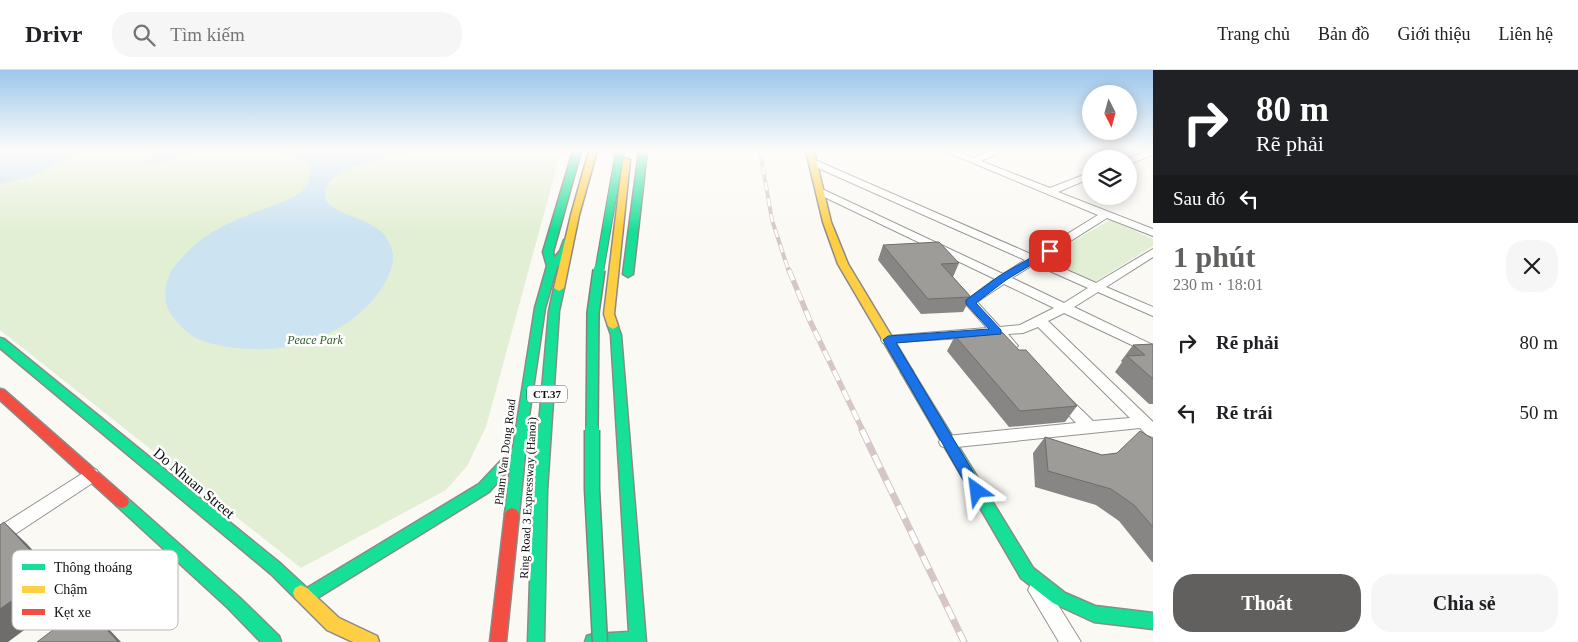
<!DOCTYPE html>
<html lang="vi">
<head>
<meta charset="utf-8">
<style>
	:root { --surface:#fff; --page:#f6f6f6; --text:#202124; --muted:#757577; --line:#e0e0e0; --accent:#61605e }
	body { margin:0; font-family:Georgia,serif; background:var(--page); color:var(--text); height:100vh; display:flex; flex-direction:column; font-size:19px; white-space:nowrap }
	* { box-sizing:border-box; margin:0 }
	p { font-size:16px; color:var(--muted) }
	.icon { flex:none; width:28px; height:28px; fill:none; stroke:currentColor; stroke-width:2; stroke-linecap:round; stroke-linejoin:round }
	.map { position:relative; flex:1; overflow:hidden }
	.details { display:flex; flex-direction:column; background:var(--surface); width:425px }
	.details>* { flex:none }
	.top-card { background:#202124; color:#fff; overflow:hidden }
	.needle { width:32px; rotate:174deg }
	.buttons { position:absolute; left:1082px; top:15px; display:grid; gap:10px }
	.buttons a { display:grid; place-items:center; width:55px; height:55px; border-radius:50%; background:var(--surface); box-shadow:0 2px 12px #0003; font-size:25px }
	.pin { position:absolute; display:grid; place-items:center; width:42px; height:42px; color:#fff; margin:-21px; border-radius:10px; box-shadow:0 2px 8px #0006 }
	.me { position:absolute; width:55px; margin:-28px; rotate:329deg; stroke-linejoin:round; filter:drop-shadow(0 0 4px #0008) }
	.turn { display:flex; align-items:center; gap:18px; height:105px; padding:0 20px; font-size:22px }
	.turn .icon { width:65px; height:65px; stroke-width:2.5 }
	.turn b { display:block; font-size:35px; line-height:42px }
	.then { display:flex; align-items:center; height:48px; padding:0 20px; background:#0003; gap:10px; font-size:19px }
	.round { display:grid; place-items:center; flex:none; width:52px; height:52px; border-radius:20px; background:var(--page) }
	.head { display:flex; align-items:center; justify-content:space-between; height:85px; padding:0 20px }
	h1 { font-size:30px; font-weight:600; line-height:38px; color:var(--accent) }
	.primary-button { display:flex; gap:10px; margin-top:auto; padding:10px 20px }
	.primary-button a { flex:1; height:58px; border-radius:20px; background:var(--accent); color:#fff; font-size:20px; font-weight:600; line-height:58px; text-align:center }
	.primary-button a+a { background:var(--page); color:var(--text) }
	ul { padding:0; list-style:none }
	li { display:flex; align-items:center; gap:15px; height:70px; padding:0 20px }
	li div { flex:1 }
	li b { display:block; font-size:19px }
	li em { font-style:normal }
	header { display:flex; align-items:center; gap:30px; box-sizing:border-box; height:70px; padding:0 25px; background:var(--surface); border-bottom:1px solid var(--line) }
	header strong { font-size:24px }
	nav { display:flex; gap:28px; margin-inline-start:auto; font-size:18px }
	.search { width:350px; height:45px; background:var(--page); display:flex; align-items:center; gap:12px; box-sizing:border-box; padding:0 18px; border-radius:20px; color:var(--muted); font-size:19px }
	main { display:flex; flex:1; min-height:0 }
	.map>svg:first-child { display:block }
	.green { fill:#e3efd5 }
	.water { fill:#cce3f2 }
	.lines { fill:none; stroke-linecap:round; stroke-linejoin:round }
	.street-casing { stroke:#949492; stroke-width:2 }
	.fast-casing { stroke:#8b8a88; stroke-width:3 }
	.slow-casing { stroke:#8b8a88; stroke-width:3 }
	.jam-casing { stroke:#8b8a88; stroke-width:3 }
	.street { fill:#fefefd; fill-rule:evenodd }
	.fast { fill:#16e098; fill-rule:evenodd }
	.slow { fill:#ffcf43; fill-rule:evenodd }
	.jam { fill:#f24e42; fill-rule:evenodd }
	.rail-far2-casing { stroke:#d6c6c6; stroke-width:4 }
	.rail-far1-casing { stroke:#d6c6c6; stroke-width:5.5 }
	.rail-casing { stroke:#d6c6c6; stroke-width:7 }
	.rail-far2 { stroke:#fff; stroke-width:2.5; stroke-dasharray:8; stroke-linecap:butt }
	.rail-far1 { stroke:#fff; stroke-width:4; stroke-dasharray:11; stroke-linecap:butt }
	.rail { stroke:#fff; stroke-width:5; stroke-dasharray:14; stroke-linecap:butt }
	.fast-bridge-far2-casing { stroke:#82817f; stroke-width:10; stroke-linecap:butt }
	.fast-bridge-far1-casing { stroke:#82817f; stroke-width:14; stroke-linecap:butt }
	.fast-bridge-casing { stroke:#82817f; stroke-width:17; stroke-linecap:butt }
	.fast-bridge-far2 { stroke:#16e098; stroke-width:8 }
	.fast-bridge-far1 { stroke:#16e098; stroke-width:11 }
	.fast-bridge { stroke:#16e098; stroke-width:14 }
	.wall { fill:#888684 }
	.shaded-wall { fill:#6f6d6b }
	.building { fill:#9e9c99; stroke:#6f6d6b }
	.route { fill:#1a73e8; stroke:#114b97 }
	.labels { text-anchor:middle; stroke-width:5; stroke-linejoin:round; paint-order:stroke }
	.shield { fill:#fff; stroke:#565656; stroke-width:1 }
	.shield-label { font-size:11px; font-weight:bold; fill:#0e0e0e }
	.park-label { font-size:12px; font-style:italic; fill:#2e6123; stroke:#fff }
	.street-label { font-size:12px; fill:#0e0e0e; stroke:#fff }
	.near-street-label { font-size:15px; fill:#0e0e0e; stroke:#fff }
	.key { fill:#fff; stroke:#b7b7b7; stroke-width:1 }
	.key-label { font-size:14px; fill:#0e0e0e }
</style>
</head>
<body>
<header>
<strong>Drivr</strong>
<div class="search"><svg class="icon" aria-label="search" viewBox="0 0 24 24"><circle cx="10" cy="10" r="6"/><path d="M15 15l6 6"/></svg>Tìm kiếm</div>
<nav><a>Trang chủ</a><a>Bản đồ</a><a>Giới thiệu</a><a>Liên hệ</a></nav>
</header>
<main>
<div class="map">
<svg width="1153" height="572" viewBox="0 0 1153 572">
	<rect width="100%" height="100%" fill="#faf9f4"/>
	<!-- green -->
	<g class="green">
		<path d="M0 81H561L486 357 467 396 446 420 301 498 0 260Z"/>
		<path d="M1110 150 1153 169V176L1093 213 1041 190Z"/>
	</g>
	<!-- water -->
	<g class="water">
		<path d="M0 81H82L33 106 0 114Z"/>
		<path d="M152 81H225L193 84 146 94 152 86Z"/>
		<path d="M266 81H420C399 86 326 94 325 123 323 150 388 142 393 184 395 197 385 214 377 225 337 275 270 289 209 273 191 268 179 257 169 241 164 232 165 222 167 212 169 202 176 194 183 187 204 162 234 150 263 139 275 135 288 131 298 124 307 118 310 110 311 99L303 89Z"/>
	</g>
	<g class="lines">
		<!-- street casing -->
		<g class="street-casing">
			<g id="street">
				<path d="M944 81H956L973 88 990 81H1003L981 91 1050 118 1091 102V108L1058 122 1153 159V166L1107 148 1042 189 1096 213 1153 179V187L1106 217 1153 237V246L1098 222 1074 237 1153 275V285L1064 243 1048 251 1153 352V367L1147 365 1140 358 947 378 941 376 939 372 941 368 947 366 1076 353 1053 328 1055 324H1065L1093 351 1130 348 1038 257 1023 263 1008 264 1018 276 1011 280 1006 279 994 266 883 273 881 270 883 267 888 266 987 258 964 232 995 209 816 123V119H822L1003 204 1025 190 809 94V90H815L1033 185 1098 145ZM1034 194 1088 218 1064 233 1012 208ZM1004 214 1054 238 1020 255 1000 257 977 232Z"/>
				<path d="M1146 81H1153V85L1129 94V89H1127Z"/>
				<path d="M91 398 97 400 99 405 97 410 0 474V456Z"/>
				<path d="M1038 511 1045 514 1081 572H1059L1028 520 1031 514Z"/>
			</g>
		</g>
		<!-- fast casing -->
		<g class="fast-casing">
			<g id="fast">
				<path d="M573 81H581L553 182 554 188 560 181 564 170 567 169 571 172 569 182 557 197 545 238 529 346 519 444 517 448 512 450 507 448 505 444 510 398 489 422 306 535 295 528 271 504 0 278V268L4 269 281 494 307 518 479 414 513 378 535 238 547 196 543 182Z"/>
				<path d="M639 81H647L633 204 628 207 623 204Z"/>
				<path d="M559 215 564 218 559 241 547 421 544 572H528L533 421 549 241 554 218Z"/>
				<path d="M613 253 617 254 621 265 646 572H585L587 566 593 564 629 562 611 265 608 256Z"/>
				<path d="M907 298 911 299 1033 498 1065 523 1095 536 1153 543V559L1094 552 1053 533 1021 508 901 302Z"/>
				<path d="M122 426 127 428 240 528 279 566 281 572H261L228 538 117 436 115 432 117 428Z"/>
			</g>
		</g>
		<!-- slow casing -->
		<g class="slow-casing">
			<g id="slow">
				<path d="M589 81H597L579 145 564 218 559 221 554 218 571 145Z"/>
				<path d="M806 81H814L831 152 848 194 913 302 911 305H903L838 194 823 152Z"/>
				<path d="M623 88 630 90 614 244 618 256 613 259 608 256 604 244Z"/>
				<path d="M301 515 307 518 339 548 377 566 379 572H353L327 560 295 528 293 523 295 518Z"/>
			</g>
		</g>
		<!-- jam casing -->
		<g class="jam-casing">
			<g id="jam">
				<path d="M0 319 4 320 127 428 129 432 127 436 122 438 117 436 0 330Z"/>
				<path d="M512 438 517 440 519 444 506 572H490L505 444 507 440Z"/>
			</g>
		</g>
		<!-- street -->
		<use href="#street" class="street"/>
		<!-- fast -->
		<use href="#fast" class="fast"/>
		<!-- slow -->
		<use href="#slow" class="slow"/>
		<!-- jam -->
		<use href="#jam" class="jam"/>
		<!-- rail-far2 casing -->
		<g class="rail-far2-casing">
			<path id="rail-far2" d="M760 81 772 150 789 202"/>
		</g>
		<!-- rail-far1 casing -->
		<g class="rail-far1-casing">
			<path id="rail-far1" d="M789 200 810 251 863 361"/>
		</g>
		<!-- rail casing -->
		<g class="rail-casing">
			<path id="rail" d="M862 360 964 572"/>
		</g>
		<!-- rail-far2 -->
		<use href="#rail-far2" class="rail-far2"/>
		<!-- rail-far1 -->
		<use href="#rail-far1" class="rail-far1"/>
		<!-- rail -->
		<use href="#rail" class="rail"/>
		<!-- fast-bridge-far2 casing -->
		<g class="fast-bridge-far2-casing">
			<path id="fast-bridge-far2" d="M599 202 620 81"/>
		</g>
		<!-- fast-bridge-far1 casing -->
		<g class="fast-bridge-far1-casing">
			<path id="fast-bridge-far1" d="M592 361 593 243 599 200"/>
		</g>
		<!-- fast-bridge casing -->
		<g class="fast-bridge-casing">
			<path id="fast-bridge" d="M592 360V419L600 572"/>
		</g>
		<!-- fast-bridge-far2 -->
		<use href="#fast-bridge-far2" class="fast-bridge-far2"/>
		<!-- fast-bridge-far1 -->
		<use href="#fast-bridge-far1" class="fast-bridge-far1"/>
		<!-- fast-bridge -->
		<use href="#fast-bridge" class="fast-bridge"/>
	</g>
	<!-- wall -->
	<g class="wall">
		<path d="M883 175 959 193 953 207 971 227 963 242 921 244 878 190Z"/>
		<path d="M955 266 1019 280 1077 336 1065 352 1009 357 947 281Z"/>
		<path d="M1153 274V334H1149L1115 302 1122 292 1121 291 1133 275Z"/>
		<path d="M1045 367 1102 385 1117 383 1153 369V492H1152L1119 451 1096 435 1035 417 1033 383Z"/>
	</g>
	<!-- shaded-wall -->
	<g class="shaded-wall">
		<path d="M4 452 27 474 73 524 8 572H0V539Z"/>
		<path d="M85 536 106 556 121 572H118Z"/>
	</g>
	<!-- building -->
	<g class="building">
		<path d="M939 172 959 193 941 194 971 227 928 229 883 175Z"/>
		<path d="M1002 262 1019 280H1026L1077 336 1020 341 955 266Z"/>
		<path d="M1153 274V309L1127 286 1145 285 1133 275Z"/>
		<path d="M1140 361 1153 369V457L1134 435 1111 419 1048 401 1045 367 1102 385 1117 383Z"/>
		<path d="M4 452 51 503 0 539V455Z"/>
		<path d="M85 536 118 572H37Z"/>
	</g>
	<!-- sky -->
	<linearGradient id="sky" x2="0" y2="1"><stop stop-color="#9dc7ec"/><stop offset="0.5" stop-color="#fdfcfa"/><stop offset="1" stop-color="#fdfcfa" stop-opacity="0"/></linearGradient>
	<rect width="1153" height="161" fill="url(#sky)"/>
	<!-- route -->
	<path class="route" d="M1046 179 1054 181 1006 210 976 233 1001 260V264L896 273 982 417 984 421 982 425H972L883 270 888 266 989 259 966 234V230L999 206Z"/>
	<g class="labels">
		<!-- shield labels -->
		<rect class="shield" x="527" y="315.5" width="40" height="17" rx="4"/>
		<g class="shield-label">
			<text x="547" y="328">CT.37</text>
		</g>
		<!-- park labels -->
		<g class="park-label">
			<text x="315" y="274">Peace Park</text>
		</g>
		<!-- street labels -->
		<g class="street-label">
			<text transform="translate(505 382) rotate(-83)" y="4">Pham Van Dong Road</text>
			<text transform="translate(528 428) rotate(-87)" y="4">Ring Road 3 Expressway (Hanoi)</text>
		</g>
		<!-- near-street labels -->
		<g class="near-street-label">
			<text transform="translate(194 413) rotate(40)" y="5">Do Nhuan Street</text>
		</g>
	</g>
	<!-- legend -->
	<rect x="12" y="480" width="166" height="80" rx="8" class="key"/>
	<rect x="22" y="494" width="23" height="6" fill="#16e098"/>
	<rect x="22" y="516" width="23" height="7" fill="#ffcf43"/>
	<rect x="22" y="539" width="23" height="6" fill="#f24e42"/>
	<g class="key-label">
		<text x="54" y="502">Thông thoáng</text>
		<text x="54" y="524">Chậm</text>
		<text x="54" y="547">Kẹt xe</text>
	</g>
</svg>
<div class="buttons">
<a><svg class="needle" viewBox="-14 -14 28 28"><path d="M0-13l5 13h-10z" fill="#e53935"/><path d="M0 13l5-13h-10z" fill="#757577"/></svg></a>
<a><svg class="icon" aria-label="layers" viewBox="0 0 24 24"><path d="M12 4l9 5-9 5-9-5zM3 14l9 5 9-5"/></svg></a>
</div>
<div class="pin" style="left:1050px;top:181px;background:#d93025"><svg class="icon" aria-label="arrive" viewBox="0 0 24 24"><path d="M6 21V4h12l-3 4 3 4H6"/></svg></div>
<svg class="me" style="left:977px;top:421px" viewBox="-20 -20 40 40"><path d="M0-17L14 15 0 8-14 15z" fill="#1a73e8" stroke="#fff" stroke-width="4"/></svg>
</div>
<section class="details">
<div class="top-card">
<div class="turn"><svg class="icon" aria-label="right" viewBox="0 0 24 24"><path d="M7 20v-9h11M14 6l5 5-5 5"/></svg><div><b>80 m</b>Rẽ phải</div></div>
<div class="then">Sau đó<svg class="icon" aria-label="left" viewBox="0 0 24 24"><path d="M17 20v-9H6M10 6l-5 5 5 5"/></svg></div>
</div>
<div class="head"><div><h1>1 phút</h1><p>230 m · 18:01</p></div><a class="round"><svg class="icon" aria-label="close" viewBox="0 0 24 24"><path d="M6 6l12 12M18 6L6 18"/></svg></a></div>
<ul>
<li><svg class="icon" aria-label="right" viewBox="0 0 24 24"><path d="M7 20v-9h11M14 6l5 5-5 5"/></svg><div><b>Rẽ phải</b></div><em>80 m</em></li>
<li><svg class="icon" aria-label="left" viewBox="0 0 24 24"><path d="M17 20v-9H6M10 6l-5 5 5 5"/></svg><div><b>Rẽ trái</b></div><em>50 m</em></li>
</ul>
<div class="primary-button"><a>Thoát</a><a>Chia sẻ</a></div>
</section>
</main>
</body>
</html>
